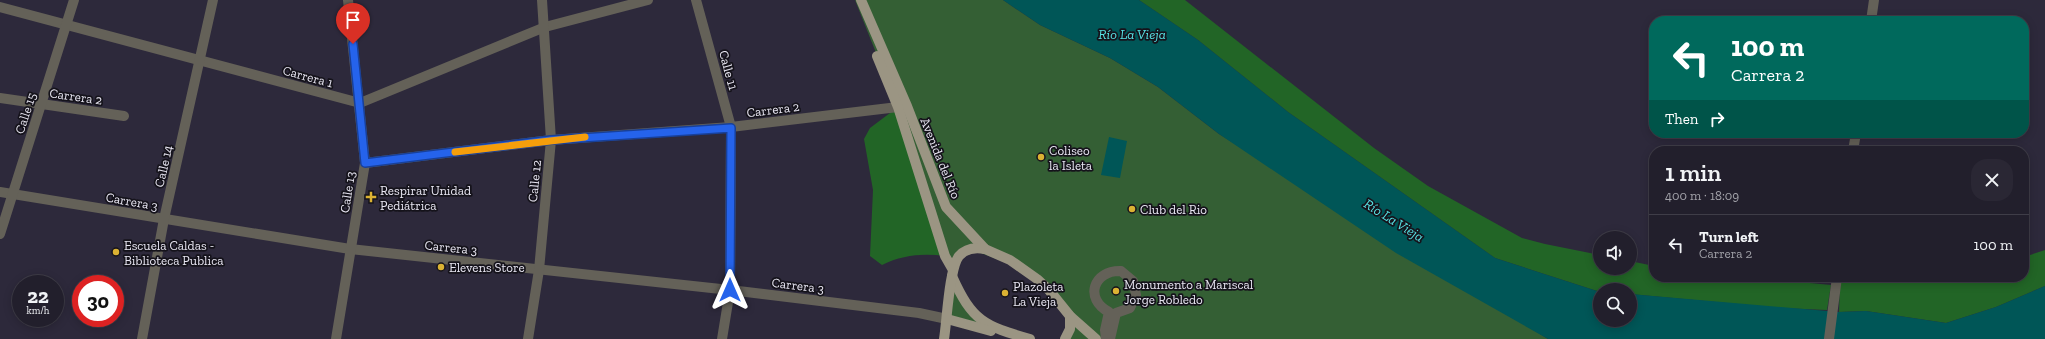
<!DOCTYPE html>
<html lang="en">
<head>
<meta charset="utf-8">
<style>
	:root { --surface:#221f2c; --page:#2a2734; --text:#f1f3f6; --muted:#a2a2a9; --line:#3f3d48 }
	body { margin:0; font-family:"Zilla Slab",serif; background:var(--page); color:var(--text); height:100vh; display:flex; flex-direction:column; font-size:15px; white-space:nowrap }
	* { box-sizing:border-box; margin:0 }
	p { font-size:13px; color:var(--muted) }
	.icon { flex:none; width:22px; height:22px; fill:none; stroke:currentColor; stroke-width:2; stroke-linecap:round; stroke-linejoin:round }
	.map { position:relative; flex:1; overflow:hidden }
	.side { position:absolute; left:1649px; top:146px; width:380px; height:136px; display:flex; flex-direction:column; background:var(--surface); border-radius:16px; box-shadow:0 2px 10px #0003,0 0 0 1px var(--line) }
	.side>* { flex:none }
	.top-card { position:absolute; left:1649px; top:16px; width:380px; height:122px; border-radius:16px; box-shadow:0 2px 10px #0003,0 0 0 1px var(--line); background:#00695c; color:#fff; overflow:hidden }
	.buttons { position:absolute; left:1593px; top:231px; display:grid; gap:8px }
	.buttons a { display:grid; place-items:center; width:44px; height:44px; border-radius:50%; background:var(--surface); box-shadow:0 2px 10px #0003,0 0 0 1px var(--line); font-size:20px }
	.speed { position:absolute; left:12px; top:275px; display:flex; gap:8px; font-size:20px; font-weight:700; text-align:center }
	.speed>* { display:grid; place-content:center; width:52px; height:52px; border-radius:50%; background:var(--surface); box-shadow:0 2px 10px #0003,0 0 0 1px var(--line); line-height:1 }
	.speed small { font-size:10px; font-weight:400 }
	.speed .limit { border:6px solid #d22; background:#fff; color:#111 }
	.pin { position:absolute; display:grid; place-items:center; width:34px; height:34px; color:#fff; margin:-41px -17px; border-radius:50% 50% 50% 0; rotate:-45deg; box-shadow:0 0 4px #0007 }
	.pin .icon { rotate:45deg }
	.me { position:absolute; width:44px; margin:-22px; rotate:0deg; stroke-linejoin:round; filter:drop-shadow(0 0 3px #0008) }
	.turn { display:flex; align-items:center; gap:14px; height:84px; padding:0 16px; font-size:18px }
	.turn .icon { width:52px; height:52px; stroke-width:2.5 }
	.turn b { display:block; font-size:28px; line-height:34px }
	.then { display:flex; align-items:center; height:38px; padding:0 16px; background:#0003; gap:8px; font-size:15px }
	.round { display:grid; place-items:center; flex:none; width:42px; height:42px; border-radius:16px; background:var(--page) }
	.overview { display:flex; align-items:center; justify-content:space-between; height:68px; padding:0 16px }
	h1 { font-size:24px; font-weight:600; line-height:30px }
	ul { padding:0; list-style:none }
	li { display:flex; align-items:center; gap:12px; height:60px; padding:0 16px; border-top:1px solid var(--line) }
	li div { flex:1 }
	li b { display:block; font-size:15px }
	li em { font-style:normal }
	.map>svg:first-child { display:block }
	.green { fill:#345f34 }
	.forest { fill:#226526 }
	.water { fill:#005657 }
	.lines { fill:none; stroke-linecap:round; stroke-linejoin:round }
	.minor { stroke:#646158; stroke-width:10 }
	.major { stroke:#9b9583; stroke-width:10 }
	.route-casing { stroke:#184099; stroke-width:10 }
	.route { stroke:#2563eb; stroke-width:7 }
	.slow { stroke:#f59e0b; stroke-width:7 }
	.poi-dot { fill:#dbb233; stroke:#15131b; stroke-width:1.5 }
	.labels { text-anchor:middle; stroke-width:3.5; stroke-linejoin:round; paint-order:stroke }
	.street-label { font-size:13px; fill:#e9e7f3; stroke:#15131b }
	.poi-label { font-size:13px; fill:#e9e7f3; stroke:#15131b; text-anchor:start }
	.water-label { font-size:14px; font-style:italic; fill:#57e1e3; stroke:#15131b }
</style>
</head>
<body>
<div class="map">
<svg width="2045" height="339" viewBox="0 0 2045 339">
	<rect width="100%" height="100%" fill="#2d293b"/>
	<!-- green -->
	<g class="green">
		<path d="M855 0H1003L1040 25 1110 58 1158 87 1219 134 1548 339H1065L1070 320 1023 269 970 249 953 270 894 98Z"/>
		<path d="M952 276 985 324 947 319Z"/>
	</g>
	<!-- forest -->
	<g class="forest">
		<path d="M1139 0H1185L1374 148 1428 186 1522 238 1545 244 1600 255V268H1630V261L1654 266V277H1747L1831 285 1827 310 1780 308 1630 294V290L1597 291 1495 258 1288 112 1198 40Z"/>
		<path d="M898 107 945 256C923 253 902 255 882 265L870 256 873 190 864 139 870 128Z"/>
		<path d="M2045 250V286L1996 307 1946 323 1866 311 1839 312 1840 283 1942 281 1958 277H2024V257Z"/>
	</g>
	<!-- water -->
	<g class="water">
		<path d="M1003 0H1139L1198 40 1288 112 1495 258 1600 292V320H1630V294L1839 312 1866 311 1946 323 1996 307 2045 286V339H1548L1396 253 1219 134 1158 87 1110 58 1040 25Z"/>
		<path d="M1109 137 1127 141 1120 178 1101 175Z"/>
	</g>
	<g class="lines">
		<!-- minor -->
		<g class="minor">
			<path d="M696 0 731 127 730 290 722 339"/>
			<path d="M0 7 360 103 545 27 648 0"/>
			<path d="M1871 21 1874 0"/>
			<path d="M0 98 124 116"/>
			<path d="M1853 151 1856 133"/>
			<path d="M365 163 551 140 731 127 898 107"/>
			<path d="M0 192 350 249 730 290 919 313 947 319"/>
			<path d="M0 234 74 0"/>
			<path d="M142 339 164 219 213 0"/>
			<path d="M336 339 365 163 348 0"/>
			<path d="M528 339 539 270 551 140 542 0"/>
			<path d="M1106 339 1105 330 1109 312C1084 299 1093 270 1121 271L1133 281 1136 295 1130 308 1116 313 1110 339"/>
			<path d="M1829 339 1837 277"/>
		</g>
		<!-- major -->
		<g class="major">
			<path d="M861 0 907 106 946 207 985 249 1010 260 1037 279 1049 290 1070 316 1096 339"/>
			<path d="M877 56 898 107 945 256 953 270"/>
			<path d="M952 276C972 321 984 326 1030 339"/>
			<path d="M947 319 991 331"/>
			<path d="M944 339C947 321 949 268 959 256 966 248 975 247 985 249"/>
			<path d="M1065 339 1070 329V316"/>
		</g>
	</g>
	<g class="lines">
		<!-- route casing -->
		<g class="route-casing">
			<path id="route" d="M353 44 365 163 551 140 731 128 730 290"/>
		</g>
		<!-- route -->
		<use href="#route" class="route"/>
		<!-- slow -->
		<path class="slow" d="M455 152 585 137"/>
	</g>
	<!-- markers -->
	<g class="poi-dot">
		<circle cx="1041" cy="157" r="4"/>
		<path d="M369 191h4v4h4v4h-4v4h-4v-4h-4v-4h4z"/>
		<circle cx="1132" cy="209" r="4"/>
		<circle cx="116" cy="252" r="4"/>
		<circle cx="441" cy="267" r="4"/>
		<circle cx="1116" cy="291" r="4"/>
		<circle cx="1005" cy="293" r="4"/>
	</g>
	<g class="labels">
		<!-- street labels -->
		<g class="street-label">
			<text transform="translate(729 70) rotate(75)" y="5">Calle 11</text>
			<text transform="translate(308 76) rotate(15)" y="5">Carrera 1</text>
			<text transform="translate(76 96) rotate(8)" y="5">Carrera 2</text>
			<text transform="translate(773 109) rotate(-7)" y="5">Carrera 2</text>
			<text transform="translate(25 113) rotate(-72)" y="5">Calle 15</text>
			<text transform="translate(941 158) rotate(68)" y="5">Avenida del Río</text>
			<text transform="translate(163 166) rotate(-77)" y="5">Calle 14</text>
			<text transform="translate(534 181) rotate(-84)" y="5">Calle 12</text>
			<text transform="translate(347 192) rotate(-81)" y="5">Calle 13</text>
			<text transform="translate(132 201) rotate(10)" y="5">Carrera 3</text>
			<text transform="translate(451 247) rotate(6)" y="5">Carrera 3</text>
			<text transform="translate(798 285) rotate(7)" y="5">Carrera 3</text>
		</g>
		<!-- poi labels -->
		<g class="poi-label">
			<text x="1049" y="155">Coliseo<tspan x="1049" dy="15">la Isleta</tspan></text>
			<text x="380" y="195">Respirar Unidad<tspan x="380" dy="15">Pediátrica</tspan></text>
			<text x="1140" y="214">Club del Rio</text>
			<text x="124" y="250">Escuela Caldas -<tspan x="124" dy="15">Biblioteca Publica</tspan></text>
			<text x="449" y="272">Elevens Store</text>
			<text x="1124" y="289">Monumento a Mariscal<tspan x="1124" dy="15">Jorge Robledo</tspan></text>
			<text x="1013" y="291">Plazoleta<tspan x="1013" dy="15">La Vieja</tspan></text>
		</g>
		<!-- water labels -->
		<g class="water-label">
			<text x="1132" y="39">Río La Vieja</text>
			<text transform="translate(1394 220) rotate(32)" y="5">Río La Vieja</text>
		</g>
	</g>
</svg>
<div class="buttons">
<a><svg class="icon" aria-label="sound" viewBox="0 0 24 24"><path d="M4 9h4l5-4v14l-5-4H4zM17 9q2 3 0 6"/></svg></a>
<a><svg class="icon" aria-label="search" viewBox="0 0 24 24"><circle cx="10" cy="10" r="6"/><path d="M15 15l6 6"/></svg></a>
</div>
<div class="speed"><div>22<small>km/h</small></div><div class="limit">30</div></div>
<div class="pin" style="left:353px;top:44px;background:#d93025"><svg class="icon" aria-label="arrive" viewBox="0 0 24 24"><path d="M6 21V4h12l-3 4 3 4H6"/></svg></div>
<svg class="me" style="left:730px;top:290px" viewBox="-20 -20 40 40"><path d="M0-17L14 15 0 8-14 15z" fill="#2563eb" stroke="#fff" stroke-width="4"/></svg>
<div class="top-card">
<div class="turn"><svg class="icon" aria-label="left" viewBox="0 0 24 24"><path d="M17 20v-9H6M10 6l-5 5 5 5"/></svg><div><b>100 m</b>Carrera 2</div></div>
<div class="then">Then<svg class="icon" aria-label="right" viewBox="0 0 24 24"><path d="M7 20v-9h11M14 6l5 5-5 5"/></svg></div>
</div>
<section class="side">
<div class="overview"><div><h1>1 min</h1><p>400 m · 18:09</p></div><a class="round"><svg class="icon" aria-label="close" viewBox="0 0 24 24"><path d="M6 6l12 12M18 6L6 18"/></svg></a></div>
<ul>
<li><svg class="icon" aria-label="left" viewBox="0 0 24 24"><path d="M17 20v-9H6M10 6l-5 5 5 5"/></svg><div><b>Turn left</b><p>Carrera 2</p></div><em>100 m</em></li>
</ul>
</section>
</div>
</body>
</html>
